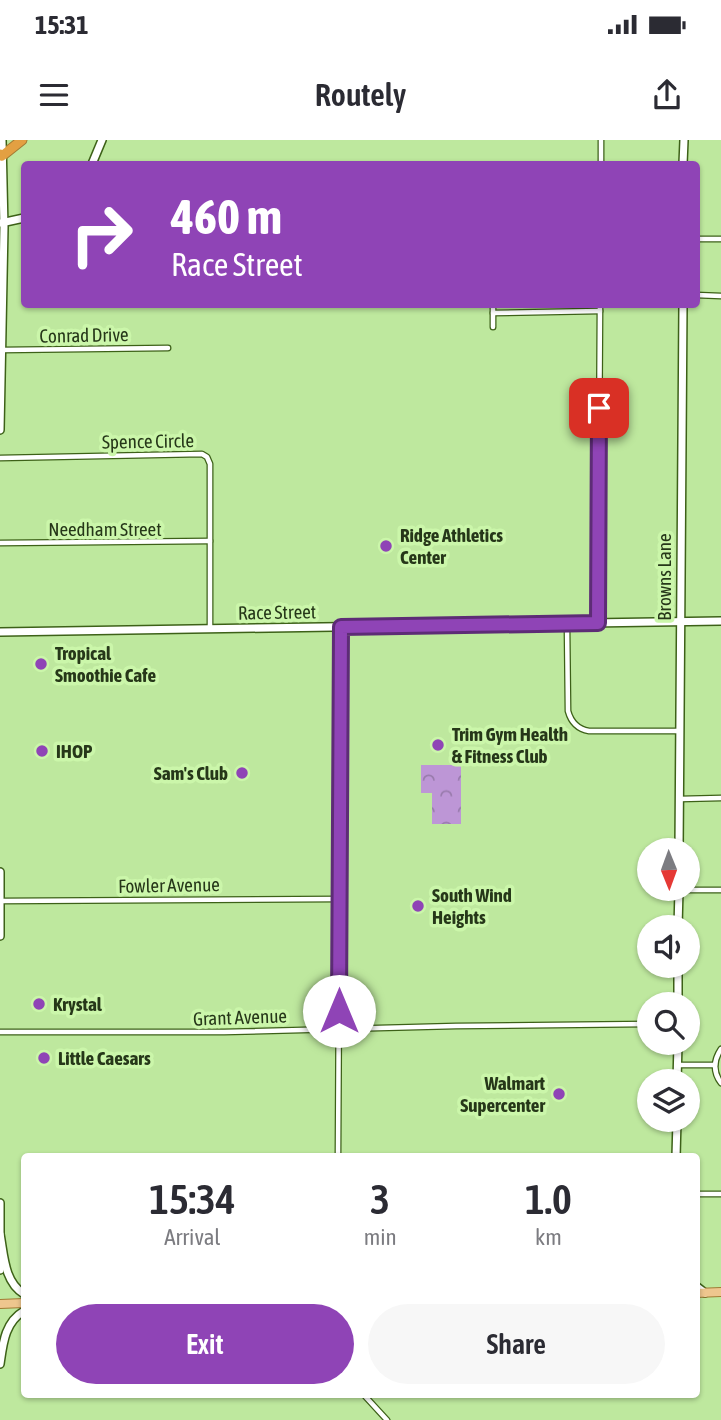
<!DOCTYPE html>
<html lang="en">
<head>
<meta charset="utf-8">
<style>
	:root { --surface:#fff; --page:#f7f7f7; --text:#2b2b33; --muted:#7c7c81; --accent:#8f44b6 }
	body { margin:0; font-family:"Asap Condensed",sans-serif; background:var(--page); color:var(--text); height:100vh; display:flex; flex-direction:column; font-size:26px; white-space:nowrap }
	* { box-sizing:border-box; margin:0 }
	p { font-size:23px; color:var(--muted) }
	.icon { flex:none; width:38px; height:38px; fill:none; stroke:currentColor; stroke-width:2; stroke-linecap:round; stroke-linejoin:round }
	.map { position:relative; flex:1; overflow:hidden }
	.details { position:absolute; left:21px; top:1013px; width:679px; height:245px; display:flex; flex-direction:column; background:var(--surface); border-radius:7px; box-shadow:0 2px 5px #0004 }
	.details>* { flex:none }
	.hud { position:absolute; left:21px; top:21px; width:679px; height:147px; border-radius:7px; box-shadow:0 2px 5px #0004; background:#8f44b6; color:#fff; overflow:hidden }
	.needle { width:46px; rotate:179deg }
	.buttons { position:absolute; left:637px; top:698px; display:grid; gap:14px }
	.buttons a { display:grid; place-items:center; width:63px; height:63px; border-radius:50%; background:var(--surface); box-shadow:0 2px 5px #0004; font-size:35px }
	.pin { position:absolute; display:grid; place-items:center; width:60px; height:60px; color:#fff; margin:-30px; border-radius:14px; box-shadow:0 4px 10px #0006 }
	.me { position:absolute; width:77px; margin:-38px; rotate:0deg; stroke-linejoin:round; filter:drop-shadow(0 0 5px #0008) }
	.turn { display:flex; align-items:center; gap:24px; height:147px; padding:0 35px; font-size:32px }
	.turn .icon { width:91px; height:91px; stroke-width:2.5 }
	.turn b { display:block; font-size:49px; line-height:60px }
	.eta { display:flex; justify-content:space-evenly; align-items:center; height:119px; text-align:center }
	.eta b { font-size:42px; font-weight:600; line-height:49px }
	.cta { display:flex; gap:14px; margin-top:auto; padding:14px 35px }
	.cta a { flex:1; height:80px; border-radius:42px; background:var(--accent); color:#fff; font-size:28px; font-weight:600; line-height:80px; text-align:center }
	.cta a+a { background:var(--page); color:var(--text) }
	.status { display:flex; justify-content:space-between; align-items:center; height:49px; padding:0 35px; background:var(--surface); direction:ltr }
	.status svg { height:19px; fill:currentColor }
	header { display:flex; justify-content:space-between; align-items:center; height:91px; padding:0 35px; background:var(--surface); font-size:32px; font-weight:600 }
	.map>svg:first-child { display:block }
	.park { fill:url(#park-crowns) }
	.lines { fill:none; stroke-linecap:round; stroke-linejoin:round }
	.street-casing { stroke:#3d6118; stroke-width:7 }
	.secondary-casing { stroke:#3d6118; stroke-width:10 }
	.primary-casing { stroke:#a17b34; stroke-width:10 }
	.highway-casing { stroke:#a17b34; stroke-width:11 }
	.street { stroke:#fff; stroke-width:4.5 }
	.secondary { stroke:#fff; stroke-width:7 }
	.primary { stroke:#eec68e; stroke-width:8 }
	.highway { stroke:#e3a042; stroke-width:9 }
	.route-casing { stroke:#5d2c76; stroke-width:18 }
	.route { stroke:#8f44b6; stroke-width:12 }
	.poi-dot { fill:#8f44b6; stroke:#cbf6aa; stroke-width:2.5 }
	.labels { text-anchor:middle; stroke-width:7; stroke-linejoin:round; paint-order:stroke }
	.street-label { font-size:19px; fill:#263719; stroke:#cbf6aa }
	.poi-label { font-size:19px; font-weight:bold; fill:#263719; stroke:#cbf6aa; text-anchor:start }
</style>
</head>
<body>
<div class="status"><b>15:31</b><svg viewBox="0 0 49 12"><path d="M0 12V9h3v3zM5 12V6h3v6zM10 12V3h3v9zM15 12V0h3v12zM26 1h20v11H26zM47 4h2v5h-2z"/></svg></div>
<header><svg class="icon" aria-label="menu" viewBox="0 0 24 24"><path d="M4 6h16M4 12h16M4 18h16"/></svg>Routely<svg class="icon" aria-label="share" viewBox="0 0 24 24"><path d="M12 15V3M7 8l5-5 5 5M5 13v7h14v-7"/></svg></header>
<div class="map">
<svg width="721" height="1280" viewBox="0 0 721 1280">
	<defs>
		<pattern id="park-crowns" width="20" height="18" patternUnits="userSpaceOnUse" patternTransform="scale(1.75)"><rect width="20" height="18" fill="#bd96d6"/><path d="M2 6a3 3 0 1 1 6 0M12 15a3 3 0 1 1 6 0" fill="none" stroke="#997bad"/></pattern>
	</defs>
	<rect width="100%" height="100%" fill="#bee89e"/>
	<!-- park -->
	<path class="park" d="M421 625H461V684H432V653H421Z"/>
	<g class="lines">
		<!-- street casing -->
		<g class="street-casing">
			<g id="street">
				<path d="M601 24V0"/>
				<path d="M696 99H721"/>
				<path d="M696 155 721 156"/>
				<path d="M493 164V187"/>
				<path d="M493 173 600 171"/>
				<path d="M2 210 168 208"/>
				<path d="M0 318 202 314 207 317 210 324V488"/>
				<path d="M0 403 210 401"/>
				<path d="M598 482 600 164"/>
				<path d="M567 484 568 571C571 582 577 589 589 591H679"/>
				<path d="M680 659 721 658"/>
				<path d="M680 750H721"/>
				<path d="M0 761 339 759"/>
				<path d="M0 892H224L456 886 649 884"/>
				<path d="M721 909C713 921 713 932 721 943"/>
				<path d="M677 925H715"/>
				<path d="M338 1017 341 487"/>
				<path d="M696 1054H721"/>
				<path d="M364 1255 387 1280"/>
			</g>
		</g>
		<!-- secondary casing -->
		<g class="secondary-casing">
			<g id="secondary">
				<path d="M92 24 102 0"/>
				<path d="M683 24 684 0"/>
				<path d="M1 83 24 78"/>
				<path d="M0 290 4 87 2 0"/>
				<path d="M0 492 721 481"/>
				<path d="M679 710 683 164"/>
				<path d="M0 732V796"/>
				<path d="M678 788 679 749"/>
				<path d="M678 864V826"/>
				<path d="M677 942 678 903"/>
				<path d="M676 1017 677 980"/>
				<path d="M0 1063V1097"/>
				<path d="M0 1094C4 1115 4 1142 24 1154"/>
				<path d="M0 1130V1112"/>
				<path d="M696 1146 705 1153"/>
				<path d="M0 1224C3 1203 5 1182 24 1171"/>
			</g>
		</g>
		<!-- primary casing -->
		<g class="primary-casing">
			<g id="primary">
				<path d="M696 1153 721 1152"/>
				<path d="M0 1164 24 1163"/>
			</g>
		</g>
		<!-- highway casing -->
		<g class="highway-casing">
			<path id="highway" d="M0 14 2 16 22 0"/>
		</g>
		<!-- street -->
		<use href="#street" class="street"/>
		<!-- secondary -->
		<use href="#secondary" class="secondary"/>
		<!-- primary -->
		<use href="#primary" class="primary"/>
		<!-- highway -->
		<use href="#highway" class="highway"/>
	</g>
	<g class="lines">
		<!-- route casing -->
		<g class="route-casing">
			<path id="route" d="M339 871 341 487 598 483 599 268"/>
		</g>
		<!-- route -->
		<use href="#route" class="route"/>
	</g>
	<!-- markers -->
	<g class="poi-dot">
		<circle cx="386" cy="406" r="7"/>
		<circle cx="41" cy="524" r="7"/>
		<circle cx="438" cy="605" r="7"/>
		<circle cx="42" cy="611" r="7"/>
		<circle cx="242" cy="633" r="7"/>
		<circle cx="418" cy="766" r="7"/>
		<circle cx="39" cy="864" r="7"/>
		<circle cx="44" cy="918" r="7"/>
		<circle cx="559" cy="954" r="7"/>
	</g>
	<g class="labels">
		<!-- street labels -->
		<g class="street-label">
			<text transform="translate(84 195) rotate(-1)" y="7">Conrad Drive</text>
			<text transform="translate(148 301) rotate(-1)" y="7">Spence Circle</text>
			<text x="105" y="396">Needham Street</text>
			<text transform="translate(664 437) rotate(-90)" y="7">Browns Lane</text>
			<text transform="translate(277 472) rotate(-1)" y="7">Race Street</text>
			<text transform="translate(169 745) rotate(-1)" y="7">Fowler Avenue</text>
			<text transform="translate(240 877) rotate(-2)" y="7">Grant Avenue</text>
		</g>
		<!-- poi labels -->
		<g class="poi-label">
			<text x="400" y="402">Ridge Athletics<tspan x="400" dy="22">Center</tspan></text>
			<text x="55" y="520">Tropical<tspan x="55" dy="22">Smoothie Cafe</tspan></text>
			<text x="452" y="601">Trim Gym Health<tspan x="452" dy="22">&amp; Fitness Club</tspan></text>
			<text x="56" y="618">IHOP</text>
			<text x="228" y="640" text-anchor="end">Sam's Club</text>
			<text x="432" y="762">South Wind<tspan x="432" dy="22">Heights</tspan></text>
			<text x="53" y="871">Krystal</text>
			<text x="58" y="925">Little Caesars</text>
			<text x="545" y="950" text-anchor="end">Walmart<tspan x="545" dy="22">Supercenter</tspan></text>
		</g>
	</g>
</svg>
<div class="buttons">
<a><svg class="needle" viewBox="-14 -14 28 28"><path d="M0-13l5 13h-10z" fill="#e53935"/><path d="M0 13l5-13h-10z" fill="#7c7c81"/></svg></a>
<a><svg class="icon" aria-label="sound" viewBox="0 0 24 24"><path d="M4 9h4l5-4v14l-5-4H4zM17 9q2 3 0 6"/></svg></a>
<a><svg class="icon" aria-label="search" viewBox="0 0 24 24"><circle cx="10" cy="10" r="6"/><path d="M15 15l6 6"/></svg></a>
<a><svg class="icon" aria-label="layers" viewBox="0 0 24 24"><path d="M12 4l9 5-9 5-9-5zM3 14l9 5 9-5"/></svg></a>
</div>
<div class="pin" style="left:599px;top:268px;background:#d93025"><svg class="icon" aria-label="arrive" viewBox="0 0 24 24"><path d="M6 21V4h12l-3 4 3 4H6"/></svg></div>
<svg class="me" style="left:339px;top:871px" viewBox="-20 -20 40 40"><circle r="19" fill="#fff"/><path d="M0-13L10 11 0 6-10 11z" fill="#8f44b6"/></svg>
<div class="hud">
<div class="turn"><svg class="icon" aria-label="right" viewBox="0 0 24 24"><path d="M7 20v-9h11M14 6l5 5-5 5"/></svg><div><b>460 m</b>Race Street</div></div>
</div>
<section class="details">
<div class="eta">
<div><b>15:34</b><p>Arrival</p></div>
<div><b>3</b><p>min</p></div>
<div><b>1.0</b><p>km</p></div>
</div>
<div class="cta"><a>Exit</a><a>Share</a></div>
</section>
</div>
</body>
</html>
